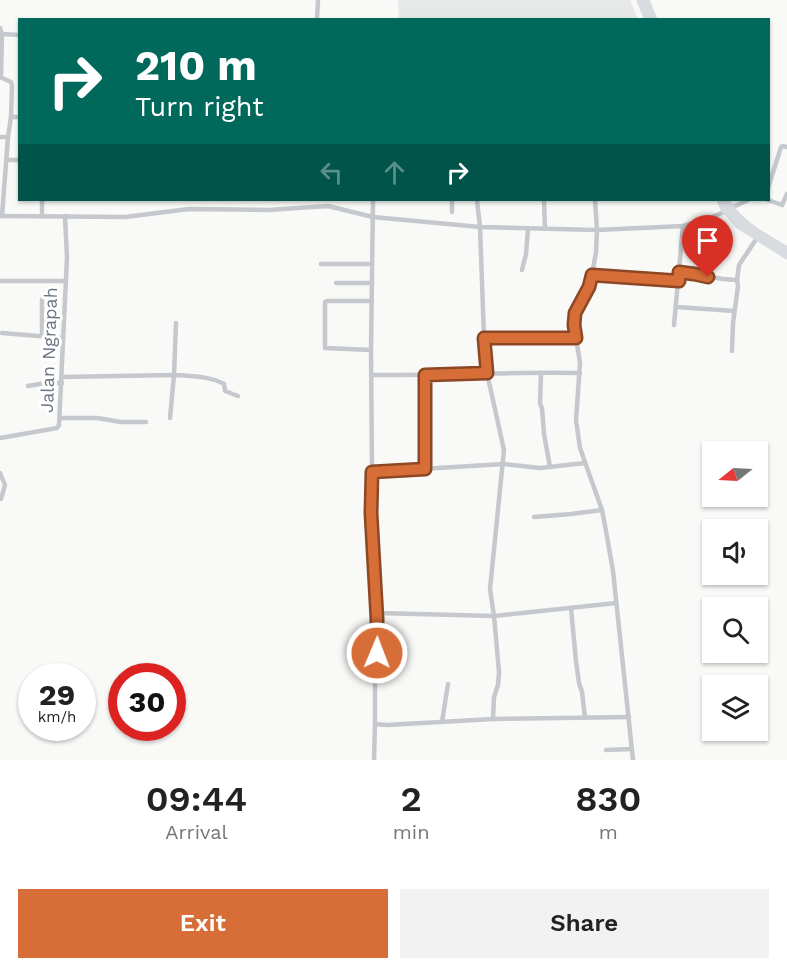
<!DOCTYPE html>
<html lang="en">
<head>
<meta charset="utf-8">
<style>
	:root { --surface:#fff; --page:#f2f2f2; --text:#222; --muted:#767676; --accent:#d86e37 }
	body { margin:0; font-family:"Work Sans",sans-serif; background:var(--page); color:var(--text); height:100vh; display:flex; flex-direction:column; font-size:22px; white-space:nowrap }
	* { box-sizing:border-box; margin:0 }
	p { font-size:20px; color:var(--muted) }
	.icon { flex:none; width:33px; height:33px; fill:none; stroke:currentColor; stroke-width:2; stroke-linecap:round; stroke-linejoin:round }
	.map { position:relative; height:760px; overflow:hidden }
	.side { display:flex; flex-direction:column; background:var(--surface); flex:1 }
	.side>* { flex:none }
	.banner { position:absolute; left:18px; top:18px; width:752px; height:183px; border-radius:0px; box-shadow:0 2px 4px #0004; background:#00695c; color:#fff; overflow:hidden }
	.needle { width:39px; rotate:252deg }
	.controls { position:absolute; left:702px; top:441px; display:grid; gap:12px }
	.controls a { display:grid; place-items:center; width:66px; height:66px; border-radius:0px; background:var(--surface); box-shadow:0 2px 4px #0004; font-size:30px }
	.speed { position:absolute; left:18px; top:663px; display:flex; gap:12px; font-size:30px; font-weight:700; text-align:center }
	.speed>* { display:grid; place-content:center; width:78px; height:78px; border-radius:50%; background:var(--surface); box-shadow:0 2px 4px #0004; line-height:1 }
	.speed small { font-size:15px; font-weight:400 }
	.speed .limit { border:9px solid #d22; background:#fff; color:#111 }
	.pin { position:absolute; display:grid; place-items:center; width:51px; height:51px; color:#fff; margin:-62px -26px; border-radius:50% 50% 50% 0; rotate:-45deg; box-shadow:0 0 6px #0007 }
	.pin .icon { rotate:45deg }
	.me { position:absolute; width:66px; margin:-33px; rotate:1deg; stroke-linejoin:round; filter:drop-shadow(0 0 4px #0008) }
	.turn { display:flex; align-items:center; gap:21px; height:126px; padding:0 18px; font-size:27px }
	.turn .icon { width:78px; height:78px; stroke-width:2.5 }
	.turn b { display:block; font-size:42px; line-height:51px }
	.lanes { display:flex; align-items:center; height:57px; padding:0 18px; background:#0003; justify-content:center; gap:30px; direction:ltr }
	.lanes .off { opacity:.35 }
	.eta { display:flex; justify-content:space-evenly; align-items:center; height:102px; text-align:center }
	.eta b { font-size:36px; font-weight:600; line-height:42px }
	.button { display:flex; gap:12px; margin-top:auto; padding:12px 18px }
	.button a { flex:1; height:69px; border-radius:0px; background:var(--accent); color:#fff; font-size:24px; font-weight:600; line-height:69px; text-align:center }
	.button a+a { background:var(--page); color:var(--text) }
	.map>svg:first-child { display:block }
	.built { fill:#e7e8e8 }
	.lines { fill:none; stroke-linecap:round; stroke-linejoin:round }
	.minor { stroke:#c5c8cc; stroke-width:4.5 }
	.secondary { stroke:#d8dbdf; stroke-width:7 }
	.route-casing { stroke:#8c4824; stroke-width:15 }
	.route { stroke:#d86e37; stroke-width:10 }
	.labels { text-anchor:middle; stroke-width:6; stroke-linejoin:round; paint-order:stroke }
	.street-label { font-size:18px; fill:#6a7686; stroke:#fff }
</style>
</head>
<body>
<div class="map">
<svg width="787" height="760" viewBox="0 0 787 760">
	<rect width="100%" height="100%" fill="#f9f9f7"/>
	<!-- built -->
	<path class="built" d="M398 0H630L638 19H399Z"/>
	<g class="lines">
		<!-- minor -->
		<g class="minor">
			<path d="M317 20 318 0"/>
			<path d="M0 28 2 34 20 35"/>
			<path d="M0 77 11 82 12 86 11 117"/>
			<path d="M1 77 2 34"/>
			<path d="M0 137H8L11 117H20"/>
			<path d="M6 160H20"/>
			<path d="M768 188 781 147 783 146 787 147"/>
			<path d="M373 200 371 350 372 472 371 513 377 619 375 677V724L387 725 493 719 629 717"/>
			<path d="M477 200 480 227 484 338 487 373 504 450 490 589 494 616 499 672 498 685 494 697 493 719"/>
			<path d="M544 200 545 229"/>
			<path d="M595 200 597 230 596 252 592 275 589 287 575 313 574 325 580 363 576 420 580 448 602 510 606 531 613 571 633 760"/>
			<path d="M768 200 782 205 787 194"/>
			<path d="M731 208 748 200"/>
			<path d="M452 212V200"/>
			<path d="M0 216 125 217 189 209 268 210 328 206 373 217 480 227 597 230 683 226 708 219 726 211"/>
			<path d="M2 216 8 137"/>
			<path d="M42 216V200"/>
			<path d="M321 264H372"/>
			<path d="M522 270 526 254 528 229"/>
			<path d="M679 272 723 279 737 280"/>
			<path d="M592 275 679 281"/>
			<path d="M0 281H65"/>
			<path d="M336 283H372"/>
			<path d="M42 299V335"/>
			<path d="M677 307 734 311"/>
			<path d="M176 323 174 375C190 376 210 376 224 384L225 391 238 396"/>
			<path d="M674 325 683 226"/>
			<path d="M2 333 63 338"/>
			<path d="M484 338H576"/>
			<path d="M371 350 325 348V302L327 301H372"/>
			<path d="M732 351 733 323 738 286 737 280 739 265 757 238"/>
			<path d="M541 373 540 404 542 408 544 434 550 467"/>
			<path d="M371 375C441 375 510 372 580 373"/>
			<path d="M425 375V469"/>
			<path d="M62 377 174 375 170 418"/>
			<path d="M28 386 46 383H62"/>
			<path d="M60 418H97L121 422H146"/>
			<path d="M0 438 57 428 59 425 67 258 65 216"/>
			<path d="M372 472 504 464 540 468 585 463"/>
			<path d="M0 473 5 485 1 499"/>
			<path d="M534 517 571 514 602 510"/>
			<path d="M571 608 576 661 579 683 582 692 585 718"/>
			<path d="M377 613 494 616 616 603"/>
			<path d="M442 722 448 684"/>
			<path d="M606 750 632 749"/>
			<path d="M374 760 375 724"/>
		</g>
		<!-- secondary -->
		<g class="secondary">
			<path d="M640 0 648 20"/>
			<path d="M646 0 654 20"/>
			<path d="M720 200 724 209 738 225 787 256"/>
			<path d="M726 200C740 225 763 235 787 250"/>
		</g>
	</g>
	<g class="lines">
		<!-- route casing -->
		<g class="route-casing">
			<path id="route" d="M377 653V619L371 513 372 472 425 469V375L487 373 484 338H576L574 325 575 313 589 287 592 275 679 281V272L694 274 708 277"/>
		</g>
		<!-- route -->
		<use href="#route" class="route"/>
	</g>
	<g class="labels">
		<!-- street labels -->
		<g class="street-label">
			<text transform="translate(49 350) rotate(-88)" y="6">Jalan Ngrapah</text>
		</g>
	</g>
</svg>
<div class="controls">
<a><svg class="needle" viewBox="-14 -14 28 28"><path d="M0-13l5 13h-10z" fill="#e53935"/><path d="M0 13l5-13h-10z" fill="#767676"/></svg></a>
<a><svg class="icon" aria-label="sound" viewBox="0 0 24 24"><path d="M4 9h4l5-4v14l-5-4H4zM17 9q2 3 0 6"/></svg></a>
<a><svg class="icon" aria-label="search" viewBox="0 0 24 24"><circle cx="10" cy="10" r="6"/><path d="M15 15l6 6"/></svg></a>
<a><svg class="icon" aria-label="layers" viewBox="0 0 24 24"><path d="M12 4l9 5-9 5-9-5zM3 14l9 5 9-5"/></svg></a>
</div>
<div class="speed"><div>29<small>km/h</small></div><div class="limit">30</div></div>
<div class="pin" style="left:708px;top:277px;background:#d93025"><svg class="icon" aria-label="arrive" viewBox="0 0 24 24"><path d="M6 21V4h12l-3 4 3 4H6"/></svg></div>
<svg class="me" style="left:377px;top:653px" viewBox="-20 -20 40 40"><circle r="17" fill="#d86e37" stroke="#fff" stroke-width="3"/><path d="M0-11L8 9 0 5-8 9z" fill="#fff"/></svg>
<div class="banner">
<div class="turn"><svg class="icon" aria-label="right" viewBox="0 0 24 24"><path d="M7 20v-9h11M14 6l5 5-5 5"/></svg><div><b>210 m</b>Turn right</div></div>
<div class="lanes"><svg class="icon off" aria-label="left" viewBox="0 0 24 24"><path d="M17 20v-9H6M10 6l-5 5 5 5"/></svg><svg class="icon off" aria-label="ahead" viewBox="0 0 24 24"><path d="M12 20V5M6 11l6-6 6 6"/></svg><svg class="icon" aria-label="right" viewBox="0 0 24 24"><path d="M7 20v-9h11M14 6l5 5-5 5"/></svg></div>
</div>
</div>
<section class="side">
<div class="eta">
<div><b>09:44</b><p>Arrival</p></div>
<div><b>2</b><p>min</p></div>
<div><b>830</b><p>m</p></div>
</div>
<div class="button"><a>Exit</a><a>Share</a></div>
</section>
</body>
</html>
